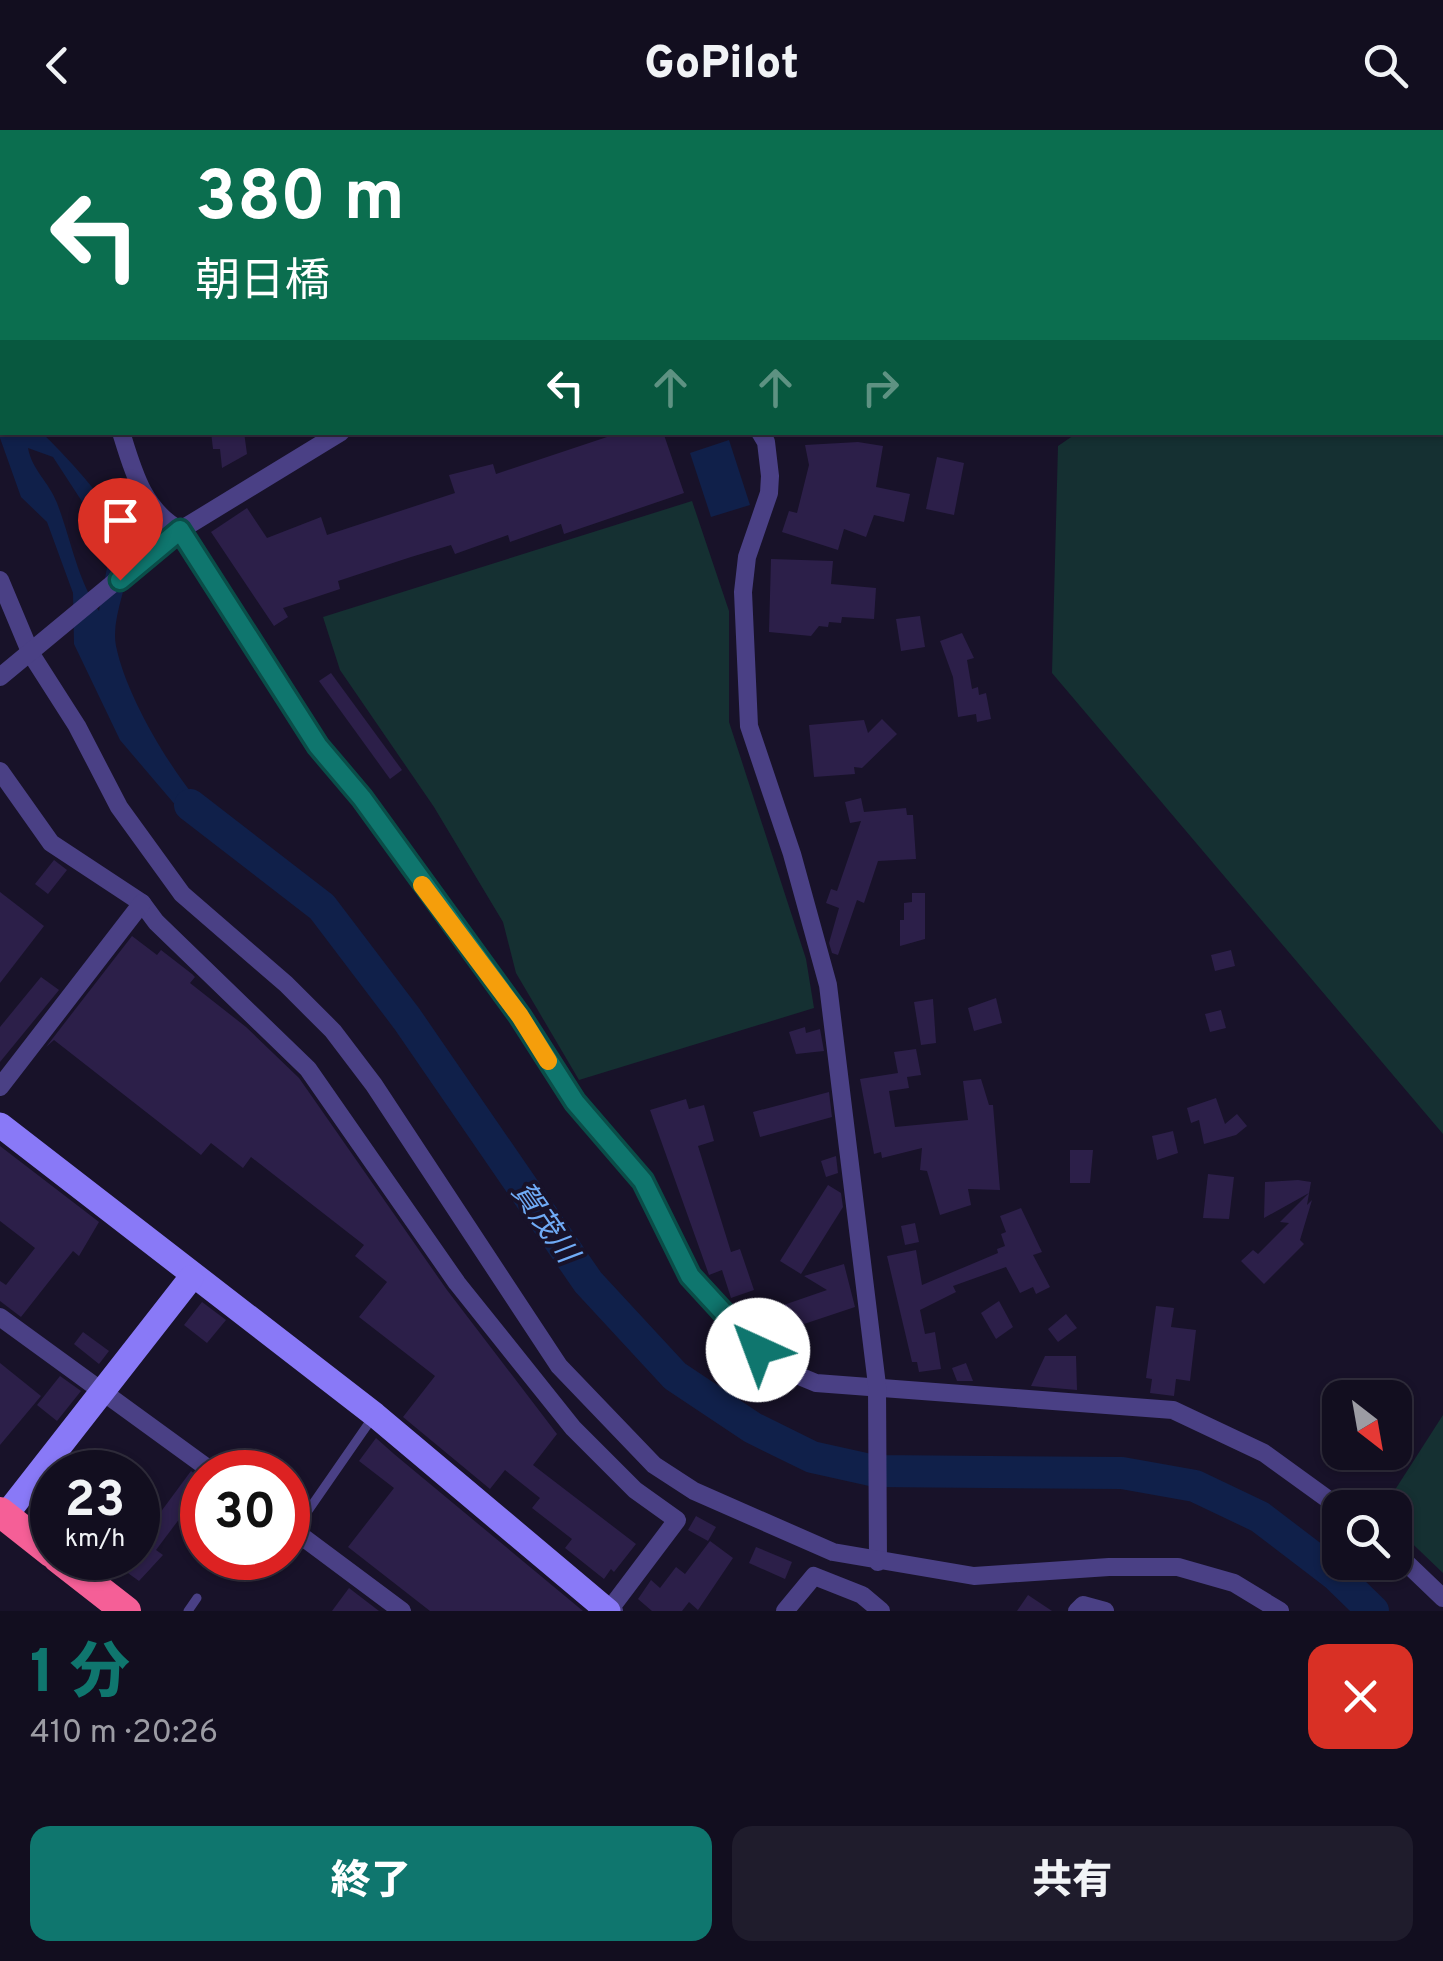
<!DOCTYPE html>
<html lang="ja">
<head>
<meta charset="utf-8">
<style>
	:root { --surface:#120e1f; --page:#1f1c2c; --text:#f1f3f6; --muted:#9c9ca4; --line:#312e3d; --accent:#0f766e }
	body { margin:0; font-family:Overpass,"Noto Sans JP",sans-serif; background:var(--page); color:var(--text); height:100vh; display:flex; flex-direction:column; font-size:38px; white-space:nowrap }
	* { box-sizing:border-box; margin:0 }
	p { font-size:32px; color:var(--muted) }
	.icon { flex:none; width:55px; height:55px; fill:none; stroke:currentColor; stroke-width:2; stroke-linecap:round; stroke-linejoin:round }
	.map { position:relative; height:1481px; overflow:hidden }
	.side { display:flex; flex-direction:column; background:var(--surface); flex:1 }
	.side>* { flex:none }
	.hud { position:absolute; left:0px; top:0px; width:1445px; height:305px; box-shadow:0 2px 8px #0004,0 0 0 2px var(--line); background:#0b6e4f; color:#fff; overflow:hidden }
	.needle { width:65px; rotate:149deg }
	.fabs { position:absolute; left:1322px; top:1250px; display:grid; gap:20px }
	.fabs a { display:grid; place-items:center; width:90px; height:90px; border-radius:20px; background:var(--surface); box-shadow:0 2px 8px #0004,0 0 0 2px var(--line); font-size:50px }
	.speed { position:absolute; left:30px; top:1320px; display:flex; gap:20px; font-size:50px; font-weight:700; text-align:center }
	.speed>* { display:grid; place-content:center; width:130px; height:130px; border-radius:50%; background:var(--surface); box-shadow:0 2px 8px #0004,0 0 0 2px var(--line); line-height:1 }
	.speed small { font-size:25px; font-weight:400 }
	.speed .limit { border:15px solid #d22; background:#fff; color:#111 }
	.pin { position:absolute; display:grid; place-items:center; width:85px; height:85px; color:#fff; margin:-102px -42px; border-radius:50% 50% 50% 0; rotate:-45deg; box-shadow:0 0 10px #0007 }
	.pin .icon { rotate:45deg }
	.me { position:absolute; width:110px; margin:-55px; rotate:317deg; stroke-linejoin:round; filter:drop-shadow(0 0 8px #0008) }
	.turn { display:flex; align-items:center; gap:35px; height:210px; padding:0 30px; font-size:45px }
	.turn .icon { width:130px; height:130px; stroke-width:2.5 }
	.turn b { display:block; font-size:70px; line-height:85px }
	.lanes { display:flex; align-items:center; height:95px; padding:0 30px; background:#0003; justify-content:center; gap:50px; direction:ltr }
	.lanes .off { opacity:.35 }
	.round { display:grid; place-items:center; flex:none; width:105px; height:105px; border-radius:20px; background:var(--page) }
	.summary { display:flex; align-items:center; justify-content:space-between; height:170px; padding:0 30px }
	h1 { font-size:60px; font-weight:800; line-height:75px; color:var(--accent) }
	.primary-button { display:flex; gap:20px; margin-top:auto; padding:20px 30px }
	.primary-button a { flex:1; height:115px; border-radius:20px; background:var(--accent); color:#fff; font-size:40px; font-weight:800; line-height:115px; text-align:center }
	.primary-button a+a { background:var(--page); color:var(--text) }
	header { display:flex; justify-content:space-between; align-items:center; height:130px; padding:0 30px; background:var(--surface); font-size:45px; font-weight:800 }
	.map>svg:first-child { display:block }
	.green { fill:#153032 }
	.water { fill:#10204a; fill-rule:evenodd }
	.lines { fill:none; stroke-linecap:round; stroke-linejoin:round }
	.river { stroke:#10204a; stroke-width:32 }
	.building { fill:#2c1f49 }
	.lane { stroke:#4a4085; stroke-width:9 }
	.street { stroke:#4a4085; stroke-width:18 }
	.secondary { stroke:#8979f7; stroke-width:25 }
	.highway { stroke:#f55f97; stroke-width:30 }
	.route-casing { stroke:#0a4d48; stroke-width:25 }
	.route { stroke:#0f766e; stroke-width:18 }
	.slow { stroke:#f59e0b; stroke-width:18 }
	.labels { text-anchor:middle; stroke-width:8; stroke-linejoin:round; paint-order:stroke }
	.water-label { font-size:30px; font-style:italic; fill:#70abf6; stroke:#181229 }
</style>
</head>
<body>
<header><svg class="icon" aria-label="back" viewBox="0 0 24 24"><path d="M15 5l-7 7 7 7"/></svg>GoPilot<svg class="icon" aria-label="search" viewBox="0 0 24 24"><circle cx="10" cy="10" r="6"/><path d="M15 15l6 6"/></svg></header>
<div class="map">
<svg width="1443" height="1481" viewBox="0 0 1443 1481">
	<rect width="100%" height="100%" fill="#181229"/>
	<!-- green -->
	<g class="green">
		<path d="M229 0H545L226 2Z"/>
		<path d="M1204 0H1443V1004L1052 543 1058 316 1077 303 1442 302V2Z"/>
		<path d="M692 371 729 481V592L806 829 814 878 579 950 516 843 503 792 434 677 340 540 323 487Z"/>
		<path d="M1443 1285V1443L1395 1397V1378L1384 1377Z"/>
	</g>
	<!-- water -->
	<g class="water">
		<path d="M0 34 2 302 42 303C66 326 122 385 128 418 133 449 110 485 116 516 128 574 182 659 223 700L189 691 120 610 74 514 73 463 47 392 21 367 0 308ZM28 318 53 327 111 416 99 481C77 449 71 409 57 373 49 352 32 340 28 318Z"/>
		<path d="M729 310 750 375 711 387 690 323Z"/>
	</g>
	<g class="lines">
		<!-- river -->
		<path class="river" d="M190 675 322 777 407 889 588 1152 675 1246 753 1298 812 1327 875 1341 1122 1343 1195 1356 1260 1387 1336 1445 1373 1481"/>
	</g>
	<!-- building -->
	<g class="building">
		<path d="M211 302H244L247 324 222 338 220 319H213Z"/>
		<path d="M622 302H663L684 363 564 404 561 394 510 412 508 405 455 424 451 415 411 427 338 451 340 459 283 478 288 487 274 496 211 402 247 378 267 408 321 387 327 405 455 363 449 345 493 334 496 344Z"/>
		<path d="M858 312 883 316 876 357 910 364 904 392 874 385 866 407 844 399 838 420 782 402 789 381 797 383 809 335 805 315Z"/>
		<path d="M937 327 964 333 954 385 926 379Z"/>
		<path d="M771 429 833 431 831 454 876 458 874 489 842 487 841 493 829 492 828 497 819 496 811 506 769 502Z"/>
		<path d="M920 486 925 517 901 521 896 489Z"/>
		<path d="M962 503 974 528 967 530 972 559 978 557 979 565 986 563 991 589 977 592 976 584 958 587 953 547 940 511Z"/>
		<path d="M331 543 402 640 390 649 319 551Z"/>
		<path d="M882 589 897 604 862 638 854 637 855 644 814 647 809 595 864 590 868 603Z"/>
		<path d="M861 668 864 682 906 678 907 685H913L916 729 878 731 864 773 857 770 838 825 832 823 829 813 839 778 826 773 831 759 837 761 861 691 850 693 845 672Z"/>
		<path d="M54 730 67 740 48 764 35 754Z"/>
		<path d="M0 762 44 796 0 853Z"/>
		<path d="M912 763H925V809L900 816V790H904V773L912 772Z"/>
		<path d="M132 806 157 825 161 820 192 844 195 847 190 853 246 897 299 948 447 1160 557 1304 533 1335 636 1414 614 1442 611 1439 604 1449 565 1418 572 1409 532 1378 540 1368 505 1340 490 1359 403 1287 435 1246 359 1187 387 1152 355 1126 364 1115 251 1027 243 1038 211 1013 201 1025 54 910 46 917Z"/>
		<path d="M1231 820 1235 836 1215 841 1211 825Z"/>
		<path d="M41 847 59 860 0 932V897Z"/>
		<path d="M996 868 1002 893 974 901 968 878Z"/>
		<path d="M933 869 936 913 921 915 914 872Z"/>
		<path d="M1221 880 1226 898 1210 902 1205 884Z"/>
		<path d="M805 897 806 903 820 899 824 921 796 924 789 902Z"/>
		<path d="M916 919 921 945 907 947 909 958 889 961 895 997 968 990 963 951 981 949 989 975H993L1000 1060 968 1059 971 1075 940 1085 927 1041 920 1040 922 1018 882 1028 881 1022 874 1024 860 949 898 943 894 922Z"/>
		<path d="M829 962 832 987 760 1007 753 982Z"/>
		<path d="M1216 968 1225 994 1237 984 1247 996 1236 1005 1204 1014 1199 990 1191 993 1187 978Z"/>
		<path d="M686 969 689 979 704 975 714 1011 698 1016 731 1122 740 1119 754 1160 731 1168 722 1140 709 1145 650 980Z"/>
		<path d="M1173 1001 1178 1023 1157 1030 1152 1006Z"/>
		<path d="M0 1016 99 1092 79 1126 73 1121 21 1187 0 1171V1151L6 1155 35 1118 0 1091Z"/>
		<path d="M1070 1020H1093L1090 1053H1070Z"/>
		<path d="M836 1026 838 1043 826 1047 821 1031Z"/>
		<path d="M1208 1044 1234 1047 1229 1089 1203 1088Z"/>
		<path d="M1298 1050 1311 1052 1307 1075 1312 1070 1300 1110 1304 1114 1264 1154 1241 1131 1253 1120 1258 1124 1289 1093 1280 1092 1309 1063 1264 1088 1265 1052Z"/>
		<path d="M828 1055 841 1063 843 1077 801 1144 780 1131Z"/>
		<path d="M1021 1078 1042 1122 1033 1125 1050 1157 1036 1164 1033 1157 1020 1163 1006 1137 953 1156 956 1162 920 1180 925 1204 935 1202 941 1239 919 1242 917 1232H912L887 1126 916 1120 922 1155 998 1123 997 1119 1005 1116 1001 1104 1006 1102 1000 1086Z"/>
		<path d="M915 1093 919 1112 905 1115 901 1096Z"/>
		<path d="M844 1134 855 1177 783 1201 775 1178 827 1160 804 1146Z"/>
		<path d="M999 1171 1013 1197 996 1209 981 1183Z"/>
		<path d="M202 1172 226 1190 207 1213 184 1195Z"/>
		<path d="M1156 1176 1174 1178 1171 1197 1196 1200 1190 1251 1176 1249 1174 1266 1150 1263 1152 1249 1146 1248Z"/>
		<path d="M1066 1184 1077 1198 1058 1212 1048 1199Z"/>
		<path d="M83 1202 109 1221 99 1234 74 1214Z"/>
		<path d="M1045 1226H1076L1077 1260 1031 1256Z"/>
		<path d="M0 1233 41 1266 0 1315Z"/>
		<path d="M966 1233 973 1251H957L952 1238Z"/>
		<path d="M60 1246 81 1261 57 1291 37 1275Z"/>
		<path d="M376 1308 394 1324 583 1481H430L348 1417 394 1358 359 1331Z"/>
		<path d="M191 1341 202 1350V1375L191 1390 183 1384 156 1420 163 1425 139 1451 107 1428H138V1384L143 1377 157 1387Z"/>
		<path d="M696 1386 716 1397 708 1411 688 1400Z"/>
		<path d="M710 1411 733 1428 698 1480 689 1472 682 1481H652L638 1469 651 1450 660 1458 676 1437 685 1444Z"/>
		<path d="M756 1417 792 1432 785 1449 749 1433Z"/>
		<path d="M349 1458 379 1481H332Z"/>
		<path d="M1028 1465 1052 1481H1017Z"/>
	</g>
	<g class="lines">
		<!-- lane -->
		<g class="lane">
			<path d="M294 1401 373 1287"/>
			<path d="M188 1481 197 1468"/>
		</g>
		<!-- street -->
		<g class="street">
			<path d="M19 0 20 2"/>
			<path d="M683 2 686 0"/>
			<path d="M121 302C133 341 143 380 180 400L318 616 362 668 521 886 575 971 643 1051 690 1146 758 1220 787 1241 816 1253 1173 1280 1264 1323 1340 1378"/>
			<path d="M760 302 766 312 770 346 769 363 747 427 743 462 749 596 792 724 828 855 877 1255 878 1432"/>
			<path d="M0 450 31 524 77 596 119 677 182 764 286 854 333 901 374 955 559 1236 654 1335 694 1361 833 1422 974 1446 1109 1437H1178L1234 1453 1280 1481"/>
			<path d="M0 547 169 407 341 302"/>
			<path d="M0 641 51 713 142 773 156 792 308 939 457 1153 573 1298 635 1360 677 1390 610 1479 614 1481"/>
			<path d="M0 957 142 773"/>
			<path d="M0 1187 213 1342"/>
			<path d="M288 1396 402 1481"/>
			<path d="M1395 1422 1443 1468"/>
			<path d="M785 1481 814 1446 862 1465 881 1481"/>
			<path d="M1077 1481 1083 1475 1105 1481"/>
		</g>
		<!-- secondary -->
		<g class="secondary">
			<path d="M0 995 375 1285 608 1481"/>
			<path d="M5 1386 191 1148"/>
		</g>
		<!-- highway -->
		<g class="highway">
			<path d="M0 1382 52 1423"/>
			<path d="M58 1428 126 1481"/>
		</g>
	</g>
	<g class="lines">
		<!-- route casing -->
		<g class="route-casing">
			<path id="route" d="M120 450 180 400 318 616 362 668 520 886 575 972 643 1051 690 1146 758 1220"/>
		</g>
		<!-- route -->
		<use href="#route" class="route"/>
		<!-- slow -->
		<path class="slow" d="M422 755 520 886 548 931"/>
	</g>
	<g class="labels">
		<!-- water labels -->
		<g class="water-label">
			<text transform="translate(545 1092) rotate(55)" y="10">賀茂川</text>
		</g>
	</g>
</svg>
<div class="fabs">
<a><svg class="needle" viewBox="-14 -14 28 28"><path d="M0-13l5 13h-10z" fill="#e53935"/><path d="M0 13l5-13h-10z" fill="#9c9ca4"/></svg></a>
<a><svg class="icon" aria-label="search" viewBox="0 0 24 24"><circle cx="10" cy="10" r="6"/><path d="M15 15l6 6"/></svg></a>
</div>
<div class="speed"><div>23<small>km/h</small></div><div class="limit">30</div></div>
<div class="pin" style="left:120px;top:450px;background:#d93025"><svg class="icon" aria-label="arrive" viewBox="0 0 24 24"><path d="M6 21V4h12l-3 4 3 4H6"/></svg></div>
<svg class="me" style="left:758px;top:1220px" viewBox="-20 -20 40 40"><circle r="19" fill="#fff"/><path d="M0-13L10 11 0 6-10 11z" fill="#0f766e"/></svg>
<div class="hud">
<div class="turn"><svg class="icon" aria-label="left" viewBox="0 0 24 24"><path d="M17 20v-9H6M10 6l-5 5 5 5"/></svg><div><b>380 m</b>朝日橋</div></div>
<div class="lanes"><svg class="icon" aria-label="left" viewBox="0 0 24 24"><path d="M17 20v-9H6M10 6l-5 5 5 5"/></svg><svg class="icon off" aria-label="ahead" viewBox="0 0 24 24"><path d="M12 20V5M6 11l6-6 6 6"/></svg><svg class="icon off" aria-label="ahead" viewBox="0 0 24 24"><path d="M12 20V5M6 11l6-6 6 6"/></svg><svg class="icon off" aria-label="right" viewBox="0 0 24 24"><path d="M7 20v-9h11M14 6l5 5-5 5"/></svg></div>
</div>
</div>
<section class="side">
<div class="summary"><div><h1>1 分</h1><p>410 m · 20:26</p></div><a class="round" style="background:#d93025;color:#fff"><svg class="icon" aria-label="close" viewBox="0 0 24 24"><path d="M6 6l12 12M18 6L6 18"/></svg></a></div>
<div class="primary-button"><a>終了</a><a>共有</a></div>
</section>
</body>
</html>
